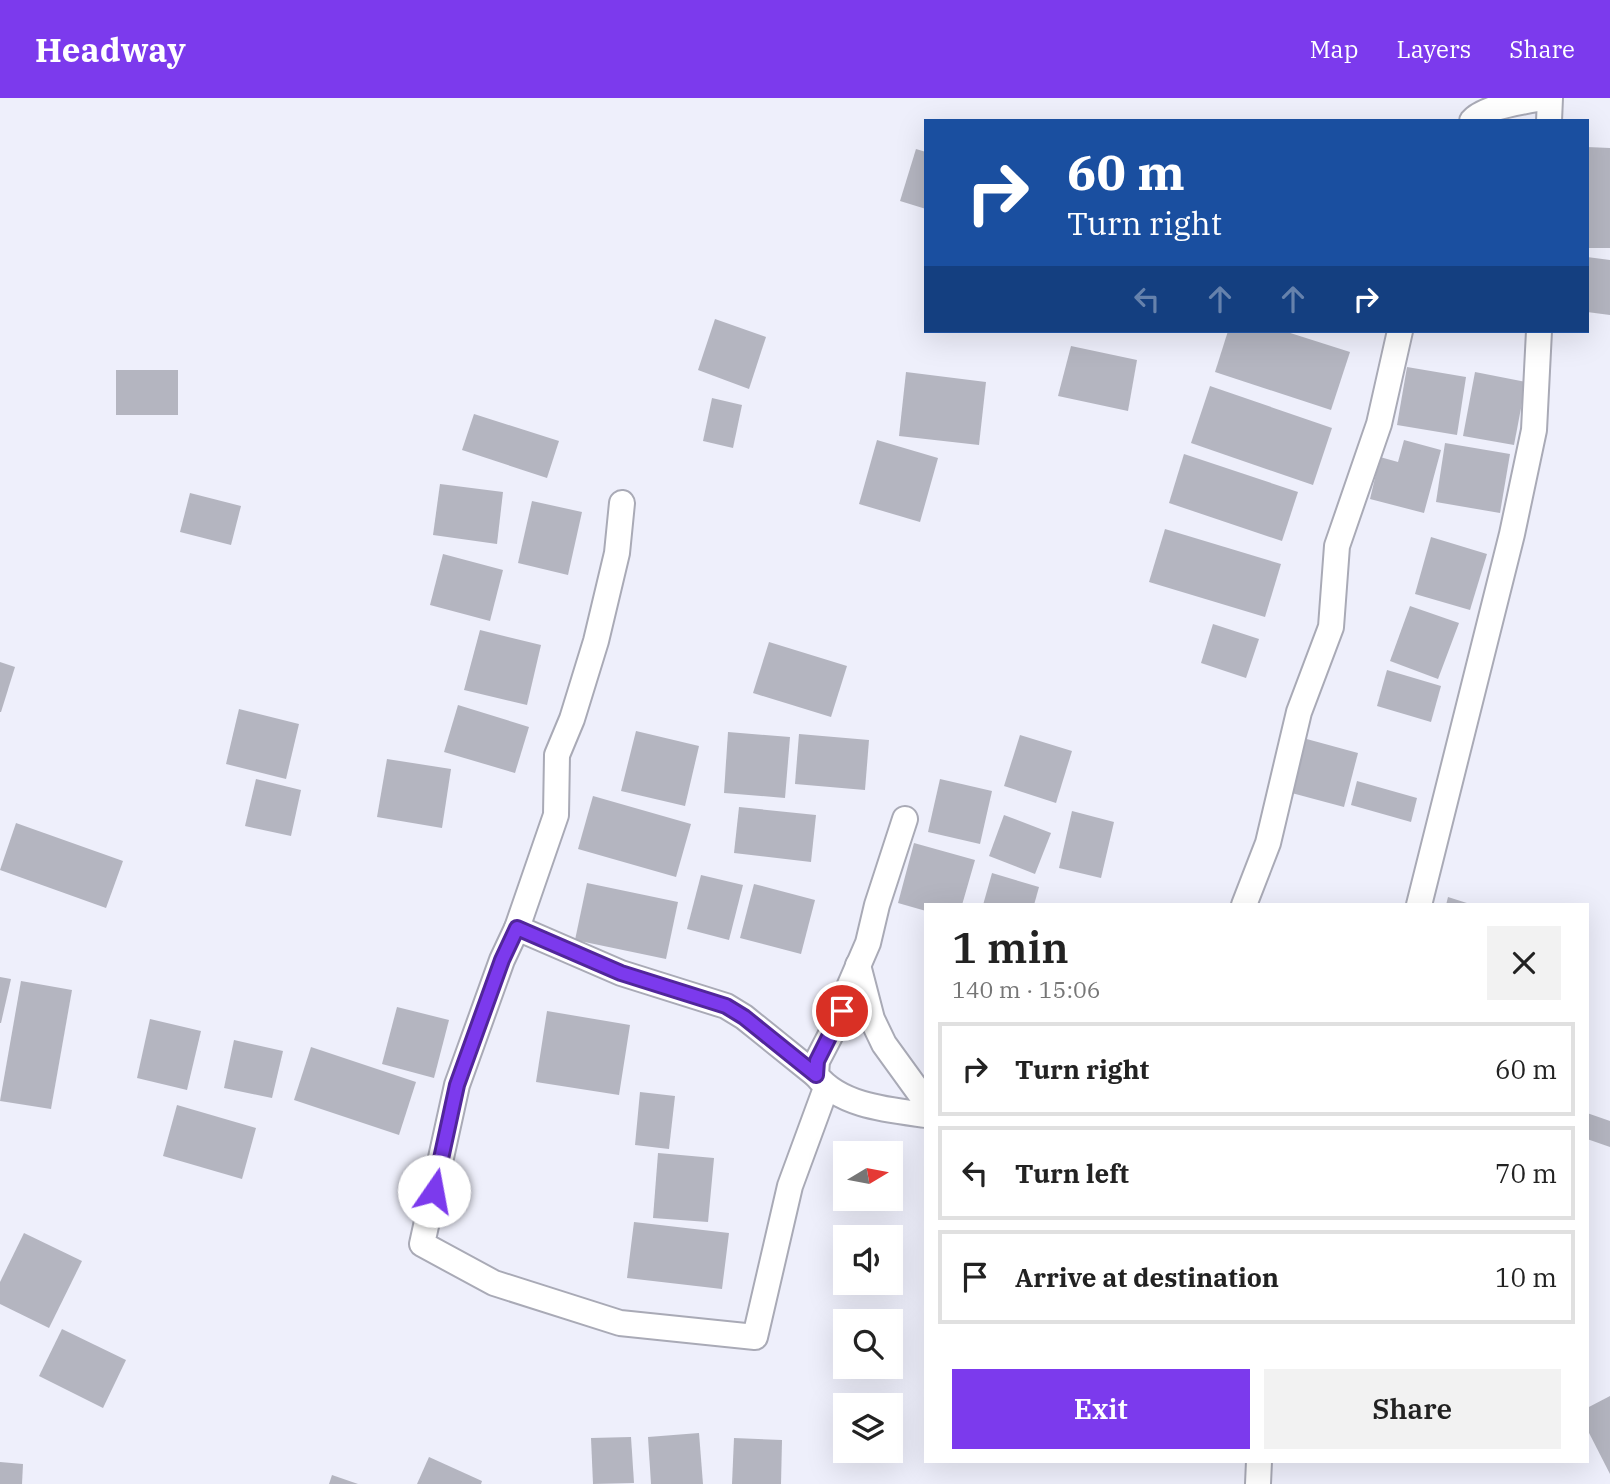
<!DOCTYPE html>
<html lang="en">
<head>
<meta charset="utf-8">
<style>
	:root { --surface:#fff; --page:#f2f2f2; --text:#222; --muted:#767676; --line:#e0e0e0; --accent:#7c3aed }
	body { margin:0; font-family:"IBM Plex Serif",serif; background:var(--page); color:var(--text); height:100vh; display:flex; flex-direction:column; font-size:26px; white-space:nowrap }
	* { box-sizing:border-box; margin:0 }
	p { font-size:23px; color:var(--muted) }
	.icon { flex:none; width:38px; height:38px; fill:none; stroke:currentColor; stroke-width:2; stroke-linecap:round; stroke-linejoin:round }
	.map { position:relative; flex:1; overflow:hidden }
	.sheet { position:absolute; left:924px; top:805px; width:665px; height:560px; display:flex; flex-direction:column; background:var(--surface); border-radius:0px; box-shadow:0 7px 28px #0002 }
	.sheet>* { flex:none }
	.top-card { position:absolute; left:924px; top:21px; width:665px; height:214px; border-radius:0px; box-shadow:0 7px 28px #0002; background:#1a4fa0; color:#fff; overflow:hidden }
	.needle { width:46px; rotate:80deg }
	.fabs { position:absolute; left:833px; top:1043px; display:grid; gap:14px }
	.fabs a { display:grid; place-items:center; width:70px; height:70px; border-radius:0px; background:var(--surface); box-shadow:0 7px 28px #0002; font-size:35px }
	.pin { position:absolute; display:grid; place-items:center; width:60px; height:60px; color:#fff; margin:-30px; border:4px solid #fff; border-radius:50%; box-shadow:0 2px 7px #0007 }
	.me { position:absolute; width:77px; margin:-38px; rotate:12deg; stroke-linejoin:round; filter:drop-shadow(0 0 5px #0008) }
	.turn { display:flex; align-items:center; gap:24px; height:147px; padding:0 28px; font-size:32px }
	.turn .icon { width:91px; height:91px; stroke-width:2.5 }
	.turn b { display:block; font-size:49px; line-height:60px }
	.lanes { display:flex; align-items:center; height:66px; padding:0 28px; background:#0003; justify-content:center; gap:35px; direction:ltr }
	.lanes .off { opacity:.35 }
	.round { display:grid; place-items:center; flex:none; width:74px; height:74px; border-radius:0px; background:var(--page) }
	.head { display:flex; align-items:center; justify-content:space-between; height:119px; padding:0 28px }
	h1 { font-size:42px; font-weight:600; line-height:52px }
	.cta { display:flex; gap:14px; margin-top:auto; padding:14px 28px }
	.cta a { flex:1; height:80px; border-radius:0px; background:var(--accent); color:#fff; font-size:28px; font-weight:600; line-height:80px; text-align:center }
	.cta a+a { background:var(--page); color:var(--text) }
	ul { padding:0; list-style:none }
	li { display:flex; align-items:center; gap:21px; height:94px; margin:0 14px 10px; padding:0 14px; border:4px solid var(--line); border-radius:0px }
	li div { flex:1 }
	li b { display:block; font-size:26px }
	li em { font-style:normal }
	header { display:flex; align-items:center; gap:42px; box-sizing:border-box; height:98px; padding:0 35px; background:var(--accent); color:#fff }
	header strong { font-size:33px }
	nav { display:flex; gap:38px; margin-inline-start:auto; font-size:24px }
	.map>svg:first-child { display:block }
	.building { fill:#b4b5c0 }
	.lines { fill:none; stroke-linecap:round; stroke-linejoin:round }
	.street-casing { stroke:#a9aab6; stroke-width:28 }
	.street { stroke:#fff; stroke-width:24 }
	.route-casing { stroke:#51269a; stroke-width:18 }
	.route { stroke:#7c3aed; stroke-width:12 }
</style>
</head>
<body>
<header>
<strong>Headway</strong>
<nav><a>Map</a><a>Layers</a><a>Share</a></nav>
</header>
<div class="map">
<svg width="1610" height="1386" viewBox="0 0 1610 1386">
	<rect width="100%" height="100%" fill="#eeeffb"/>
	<!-- building -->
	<g class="building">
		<path d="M1587 49 1610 50V150H1587Z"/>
		<path d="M916 51 926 54V111L900 103Z"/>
		<path d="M1587 159 1610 162V217L1587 214Z"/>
		<path d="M715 221 766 239 749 291 698 272Z"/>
		<path d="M1228 233H1284L1350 254 1331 312 1215 274Z"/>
		<path d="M1071 248 1137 262 1128 313 1058 298Z"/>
		<path d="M1407 269 1466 279 1457 337 1397 327Z"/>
		<rect x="116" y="272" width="62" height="45"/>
		<path d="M906 274 986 284 979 347 899 338Z"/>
		<path d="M1475 274 1526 284 1514 347 1463 338Z"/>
		<path d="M1210 288 1332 330 1313 387 1191 345Z"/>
		<path d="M712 300 742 307 733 350 703 343Z"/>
		<path d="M474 316 559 343 547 380 462 352Z"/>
		<path d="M877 342 938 360 920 424 859 406Z"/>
		<path d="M1404 342 1441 352 1424 415 1370 401 1380 359 1398 364Z"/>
		<path d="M1445 345 1510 356 1500 415 1436 404Z"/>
		<path d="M1184 356 1298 394 1282 443 1169 405Z"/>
		<path d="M440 386 503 394 497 446 433 437Z"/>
		<path d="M190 395 241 408 231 447 180 434Z"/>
		<path d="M532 403 582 414 568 477 518 465Z"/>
		<path d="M1165 431 1281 466 1265 519 1149 484Z"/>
		<path d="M1431 439 1487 456 1470 512 1415 496Z"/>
		<path d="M443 456 503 472 490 523 430 507Z"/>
		<path d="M1410 508 1459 525 1438 581 1390 563Z"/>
		<path d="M1213 526 1259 541 1246 580 1201 565Z"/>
		<path d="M480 532 541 547 527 607 464 592Z"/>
		<path d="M769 544 847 568 831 619 753 595Z"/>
		<path d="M0 564 15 569 1 614H0Z"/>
		<path d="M1387 572 1441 588 1431 624 1377 608Z"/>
		<path d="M458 607 529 629 515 675 444 654Z"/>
		<path d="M239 611 299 626 286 681 226 666Z"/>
		<path d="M636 633 699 648 685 708 621 693Z"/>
		<path d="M728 634 790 639 785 700 724 695Z"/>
		<path d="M799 636 869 642 865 692 795 686Z"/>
		<path d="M1020 637 1072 653 1056 705 1004 688Z"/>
		<path d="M1303 640 1358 655 1344 709 1288 694Z"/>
		<path d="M387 661 451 671 442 730 377 719Z"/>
		<path d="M256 681 301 692 291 738 245 728Z"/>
		<path d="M940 681 992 693 980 746 928 734Z"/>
		<path d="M1357 683 1417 700 1411 724 1351 707Z"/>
		<path d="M593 698 691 726 676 779 578 751Z"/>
		<path d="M739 709 816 717 811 764 734 755Z"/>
		<path d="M1072 713 1114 724 1101 780 1059 770Z"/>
		<path d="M1004 717 1051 735 1035 776 989 758Z"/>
		<path d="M16 725 123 763 106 810 0 772Z"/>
		<path d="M914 745 975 762 962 807H926V813L898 805Z"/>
		<path d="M992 775 1039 789 1034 807H983Z"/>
		<path d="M701 777 743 787 729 842 687 831Z"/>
		<path d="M587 785 678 804 666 861 575 842Z"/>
		<path d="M754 786 815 802 801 856 740 840Z"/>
		<path d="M1448 799 1470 806V807H1446Z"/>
		<path d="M0 879 11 881 1 925H0Z"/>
		<path d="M21 883 72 892 51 1011 0 1003Z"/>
		<path d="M397 909 449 922 434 980 382 966Z"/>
		<path d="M547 913 630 927 619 997 536 984Z"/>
		<path d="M150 921 201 933 187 992 137 980Z"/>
		<path d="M234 942 283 953 272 1000 224 990Z"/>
		<path d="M311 949 416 984 399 1037 294 1002Z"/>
		<path d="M640 994 675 998 669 1051 635 1047Z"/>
		<path d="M177 1007 256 1030 242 1081 163 1058Z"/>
		<path d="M1587 1015 1610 1023V1049L1587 1041Z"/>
		<path d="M658 1055 714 1060 708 1124 653 1120Z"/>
		<path d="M634 1124 729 1135 722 1191 627 1180Z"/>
		<path d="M24 1135 82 1163 49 1230 0 1206V1184Z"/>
		<path d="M62 1231 126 1262 103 1310 39 1278Z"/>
		<path d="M1610 1298V1376L1587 1331V1310Z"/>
		<path d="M699 1335 703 1386H651L648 1339Z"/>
		<path d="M631 1339 634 1385 593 1386 591 1340Z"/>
		<path d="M734 1340 782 1342 781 1386H732Z"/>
		<path d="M429 1359 482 1383 481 1386H417Z"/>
		<path d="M0 1364 23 1366 22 1386H0Z"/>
		<path d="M332 1377 358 1386H329Z"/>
	</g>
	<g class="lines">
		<!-- street casing -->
		<g class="street-casing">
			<g id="street">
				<path d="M1472 23C1483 9 1526 3 1544 0"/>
				<path d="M1549 23 1550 0"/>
				<path d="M905 721 877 807 868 845 849 889 843 913 817 963 816 977C840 1008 889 1012 926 1017"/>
				<path d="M1244 807 1268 745 1299 614 1331 529 1337 448 1379 326 1400 233"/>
				<path d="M1419 807 1512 436 1534 332 1539 233"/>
				<path d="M517 830 556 717 557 657 572 621 596 543 617 455 622 405"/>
				<path d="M858 867 872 921 884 946 926 1004"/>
				<path d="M816 977 744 919 726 908 621 875 517 830 502 862 457 987 422 1146 494 1185 620 1225 755 1239 790 1088 826 990"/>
				<path d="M1258 1386 1259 1363"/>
			</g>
		</g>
		<!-- street -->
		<use href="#street" class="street"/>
	</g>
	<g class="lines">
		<!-- route casing -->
		<g class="route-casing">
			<path id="route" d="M434 1093 457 987 502 862 517 830 621 875 726 908 744 919 816 977 817 963 842 913"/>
		</g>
		<!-- route -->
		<use href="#route" class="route"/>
	</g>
</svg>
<div class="fabs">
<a><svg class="needle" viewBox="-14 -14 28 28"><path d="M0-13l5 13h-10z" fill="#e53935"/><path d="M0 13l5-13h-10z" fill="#767676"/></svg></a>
<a><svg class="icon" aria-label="sound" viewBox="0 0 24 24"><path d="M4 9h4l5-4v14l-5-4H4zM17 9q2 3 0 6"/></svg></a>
<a><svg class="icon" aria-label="search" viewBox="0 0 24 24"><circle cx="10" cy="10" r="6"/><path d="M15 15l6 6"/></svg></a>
<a><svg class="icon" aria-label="layers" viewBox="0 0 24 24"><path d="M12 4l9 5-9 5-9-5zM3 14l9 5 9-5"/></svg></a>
</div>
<div class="pin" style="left:842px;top:913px;background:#d93025"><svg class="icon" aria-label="arrive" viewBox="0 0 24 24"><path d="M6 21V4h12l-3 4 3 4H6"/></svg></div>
<svg class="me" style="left:434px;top:1093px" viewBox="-20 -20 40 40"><circle r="19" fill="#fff"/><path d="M0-13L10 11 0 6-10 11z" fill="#7c3aed"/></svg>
<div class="top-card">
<div class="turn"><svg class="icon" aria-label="right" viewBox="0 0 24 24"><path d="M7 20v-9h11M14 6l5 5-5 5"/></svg><div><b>60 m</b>Turn right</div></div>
<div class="lanes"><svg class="icon off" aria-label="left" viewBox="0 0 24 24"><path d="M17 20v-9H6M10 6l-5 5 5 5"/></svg><svg class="icon off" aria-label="ahead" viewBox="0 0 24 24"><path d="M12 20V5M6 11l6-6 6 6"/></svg><svg class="icon off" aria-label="ahead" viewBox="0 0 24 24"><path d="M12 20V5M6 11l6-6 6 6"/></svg><svg class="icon" aria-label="right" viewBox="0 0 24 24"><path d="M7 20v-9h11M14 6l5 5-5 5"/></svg></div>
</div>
<section class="sheet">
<div class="head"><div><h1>1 min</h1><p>140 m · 15:06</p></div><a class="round"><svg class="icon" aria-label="close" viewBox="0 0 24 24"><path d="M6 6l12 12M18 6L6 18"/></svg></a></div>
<ul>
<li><svg class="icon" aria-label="right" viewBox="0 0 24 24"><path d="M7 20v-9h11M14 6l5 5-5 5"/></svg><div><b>Turn right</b></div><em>60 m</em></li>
<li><svg class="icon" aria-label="left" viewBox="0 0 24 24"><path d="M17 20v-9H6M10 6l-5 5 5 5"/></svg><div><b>Turn left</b></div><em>70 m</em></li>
<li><svg class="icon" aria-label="arrive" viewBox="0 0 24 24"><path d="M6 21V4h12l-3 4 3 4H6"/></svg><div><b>Arrive at destination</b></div><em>10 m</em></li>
</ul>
<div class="cta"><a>Exit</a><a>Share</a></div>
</section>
</div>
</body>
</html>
